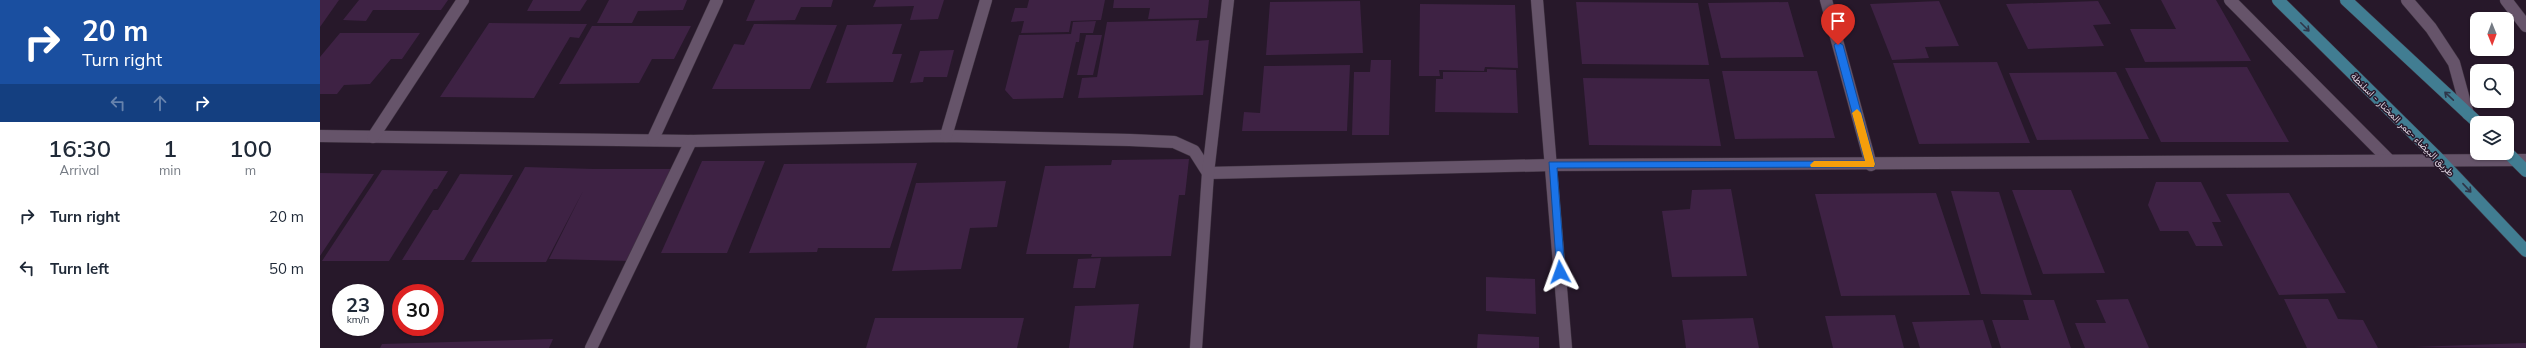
<!DOCTYPE html>
<html lang="en">
<head>
<meta charset="utf-8">
<style>
	:root { --surface:#fff; --page:#f6f6f7; --text:#1f2937; --muted:#747a83 }
	body { margin:0; font-family:Mulish,Vazirmatn,sans-serif; background:var(--page); color:var(--text); height:100vh; display:flex; flex-direction:column; font-size:15px; white-space:nowrap }
	* { box-sizing:border-box; margin:0 }
	p { font-size:13px; color:var(--muted) }
	.icon { flex:none; width:22px; height:22px; fill:none; stroke:currentColor; stroke-width:2; stroke-linecap:round; stroke-linejoin:round }
	.map { position:relative; flex:1; overflow:hidden }
	.sheet { display:flex; flex-direction:column; background:var(--surface); width:320px }
	.sheet>* { flex:none }
	.hud { background:#1a4fa0; color:#fff; overflow:hidden }
	.needle { width:26px; rotate:179deg }
	.controls { position:absolute; left:2150px; top:12px; display:grid; gap:8px }
	.controls a { display:grid; place-items:center; width:44px; height:44px; border-radius:8px; background:var(--surface); box-shadow:0 1px 3px #0004; font-size:20px }
	.speed { position:absolute; left:12px; top:284px; display:flex; gap:8px; font-size:20px; font-weight:700; text-align:center }
	.speed>* { display:grid; place-content:center; width:52px; height:52px; border-radius:50%; background:var(--surface); box-shadow:0 1px 3px #0004; line-height:1 }
	.speed small { font-size:10px; font-weight:400 }
	.speed .limit { border:6px solid #d22; background:#fff; color:#111 }
	.pin { position:absolute; display:grid; place-items:center; width:34px; height:34px; color:#fff; margin:-41px -17px; border-radius:50% 50% 50% 0; rotate:-45deg; box-shadow:0 0 4px #0007 }
	.pin .icon { rotate:45deg }
	.me { position:absolute; width:44px; margin:-22px; rotate:356deg; stroke-linejoin:round; filter:drop-shadow(0 0 3px #0008) }
	.turn { display:flex; align-items:center; gap:14px; height:84px; padding:0 16px; font-size:18px }
	.turn .icon { width:52px; height:52px; stroke-width:2.5 }
	.turn b { display:block; font-size:28px; line-height:34px }
	.lanes { display:flex; align-items:center; height:38px; padding:0 16px; background:#0003; justify-content:center; gap:20px; direction:ltr }
	.lanes .off { opacity:.35 }
	.eta { display:flex; justify-content:space-evenly; align-items:center; height:68px; text-align:center }
	.eta b { font-size:24px; font-weight:600; line-height:28px }
	ul { padding:0; list-style:none }
	li { display:flex; align-items:center; gap:12px; height:52px; padding:0 16px }
	li div { flex:1 }
	li b { display:block; font-size:15px }
	li em { font-style:normal }
	main { display:flex; flex:1; min-height:0 }
	.map>svg:first-child { display:block }
	.building { fill:#3e2244 }
	.lines { fill:none; stroke-linecap:round; stroke-linejoin:round }
	.minor-casing { stroke:#403442; stroke-width:13 }
	.major-casing { stroke:#403442; stroke-width:13 }
	.minor { stroke:#66546a; stroke-width:12 }
	.major { stroke:#417d92; stroke-width:12 }
	.oneway { stroke:#2f3649 }
	.route { fill:#1a73e8; stroke:#114b97 }
	.slow { fill:#f59e0b }
	.labels { text-anchor:middle; stroke-width:3; stroke-linejoin:round; paint-order:stroke }
	.street-label { font-size:10px; fill:#dad0dc; stroke:#27182a }
</style>
</head>
<body>
<main>
<section class="sheet">
<div class="hud">
<div class="turn"><svg class="icon" aria-label="right" viewBox="0 0 24 24"><path d="M7 20v-9h11M14 6l5 5-5 5"/></svg><div><b>20 m</b>Turn right</div></div>
<div class="lanes"><svg class="icon off" aria-label="left" viewBox="0 0 24 24"><path d="M17 20v-9H6M10 6l-5 5 5 5"/></svg><svg class="icon off" aria-label="ahead" viewBox="0 0 24 24"><path d="M12 20V5M6 11l6-6 6 6"/></svg><svg class="icon" aria-label="right" viewBox="0 0 24 24"><path d="M7 20v-9h11M14 6l5 5-5 5"/></svg></div>
</div>
<div class="eta">
<div><b>16:30</b><p>Arrival</p></div>
<div><b>1</b><p>min</p></div>
<div><b>100</b><p>m</p></div>
</div>
<ul>
<li><svg class="icon" aria-label="right" viewBox="0 0 24 24"><path d="M7 20v-9h11M14 6l5 5-5 5"/></svg><div><b>Turn right</b></div><em>20 m</em></li>
<li><svg class="icon" aria-label="left" viewBox="0 0 24 24"><path d="M17 20v-9H6M10 6l-5 5 5 5"/></svg><div><b>Turn left</b></div><em>50 m</em></li>
</ul>
</section>
<div class="map">
<svg width="2206" height="348" viewBox="0 0 2206 348">
	<rect width="100%" height="100%" fill="#27182a"/>
	<!-- building -->
	<g class="building">
		<path d="M0 0H19L0 27Z"/>
		<path d="M39 0H128L121 10H53L46 21 23 20Z"/>
		<path d="M213 0H267L260 11H207Z"/>
		<path d="M289 0H367L363 10 318 11 312 23H277Z"/>
		<path d="M435 0H513L511 7H481L475 20 426 21Z"/>
		<path d="M556 0H624L618 19 590 20 594 6 553 7Z"/>
		<path d="M709 0H785L781 20 751 21 749 32 701 33 704 21 691 22 695 8H707Z"/>
		<path d="M794 0H889L887 18 828 19 830 8H793Z"/>
		<path d="M1841 0H1896L1931 61 1825 62 1810 29H1856Z"/>
		<path d="M1040 1 1043 53 946 55 950 2Z"/>
		<path d="M1619 1 1639 46 1605 47 1609 58 1572 60 1550 4Z"/>
		<path d="M1778 1 1791 24 1773 25 1784 46 1708 49 1686 4Z"/>
		<path d="M1256 2 1378 3 1389 65 1262 64Z"/>
		<path d="M1468 2 1484 57 1401 58 1388 3Z"/>
		<path d="M1100 4 1195 5 1198 68 1165 67 1164 71 1119 70 1120 76H1099Z"/>
		<path d="M879 20 876 41 889 40 883 95 758 98 762 78 777 77 787 22Z"/>
		<path d="M776 21 773 33H760L759 42H756L743 98 693 99 685 90 699 35 751 34 753 22Z"/>
		<path d="M169 23 267 24 259 38 250 37 214 98 120 97Z"/>
		<path d="M434 24 517 25 490 89H392L414 44 424 45Z"/>
		<path d="M582 24 572 54H582L573 82 506 83 527 25Z"/>
		<path d="M272 26H371L354 59H332L319 83 239 84Z"/>
		<path d="M20 33H100L82 59H71L50 84 24 85 17 94H0V57Z"/>
		<path d="M766 35H782L773 75H757Z"/>
		<path d="M634 50 627 77H604L603 82 590 83 600 51Z"/>
		<path d="M1051 60H1071L1069 135H1032L1034 72H1050Z"/>
		<path d="M1677 62 1710 143 1599 144 1573 63Z"/>
		<path d="M1030 65 1027 131H922L924 112 940 113 944 66Z"/>
		<path d="M1927 67 1969 142H1841L1805 68Z"/>
		<path d="M1167 69 1196 70 1198 113 1115 112 1116 79H1123V72H1167Z"/>
		<path d="M1402 71H1497L1515 138 1415 139Z"/>
		<path d="M1796 72 1829 139 1717 140 1689 73Z"/>
		<path d="M1263 78 1389 79 1401 146 1269 145Z"/>
		<path d="M869 159 865 195H859L851 256 771 257 772 254H706L725 166 791 165 792 160Z"/>
		<path d="M382 161H445L407 253H341Z"/>
		<path d="M597 163 570 248H498L497 252 429 253 464 164Z"/>
		<path d="M205 167 274 169H351L311 261 229 259 263 191 226 262H151Z"/>
		<path d="M62 170 128 171 117 189H114L69 261H2Z"/>
		<path d="M0 173 54 174 0 256Z"/>
		<path d="M140 174 193 175 144 260H82L113 210H118Z"/>
		<path d="M686 181 677 227 650 228 641 269 572 271 596 183Z"/>
		<path d="M1836 182H1881L1901 222H1892L1903 246H1876L1868 231H1840L1828 205Z"/>
		<path d="M1411 189 1427 276 1352 277 1342 211 1370 209 1372 190Z"/>
		<path d="M1692 190H1751L1785 273 1723 274Z"/>
		<path d="M1631 191 1679 192 1712 295 1661 294Z"/>
		<path d="M1616 193 1650 295 1521 296 1495 194Z"/>
		<path d="M1969 193 2026 293 1959 295 1906 194Z"/>
		<path d="M781 258 775 288H753L758 259Z"/>
		<path d="M1166 277 1215 279 1216 314 1166 311Z"/>
		<path d="M1808 299 1829 348H1765L1755 323H1786L1776 300Z"/>
		<path d="M1964 299H2008L2018 319 2043 320 2058 348H1987Z"/>
		<path d="M1703 300H1734L1751 348H1681L1672 320H1709Z"/>
		<path d="M819 304 813 348H749L755 306Z"/>
		<path d="M1575 315 1584 348H1513L1505 316Z"/>
		<path d="M555 318H704L697 348H546Z"/>
		<path d="M1433 318 1439 348H1366L1362 320Z"/>
		<path d="M1663 320 1672 348H1600L1592 322Z"/>
		<path d="M1158 334 1219 337V348H1157Z"/>
		<path d="M233 339 229 348H60L62 344Z"/>
		<path d="M2206 343V348L2093 347Z"/>
	</g>
	<g class="lines">
		<!-- minor casing -->
		<g class="minor-casing">
			<g id="minor">
				<path d="M1217 0 1246 348"/>
				<path d="M1506 0 1551 165"/>
				<path d="M1910 0 2069 160"/>
				<path d="M2087 0 2111 28 2134 63 2148 114"/>
				<path d="M2186 0 2206 26"/>
				<path d="M0 136 371 141 626 136 810 140 854 142 874 151 888 173"/>
				<path d="M626 136 666 0"/>
				<path d="M53 137 143 0"/>
				<path d="M333 139 397 0"/>
				<path d="M888 173 1232 165 2206 160"/>
				<path d="M271 348 371 141"/>
				<path d="M876 348 888 173 908 0"/>
			</g>
		</g>
		<!-- major casing -->
		<g class="major-casing">
			<g id="major">
				<path d="M1958 0 2120 160 2206 251"/>
				<path d="M2026 0 2158 123"/>
				<path d="M2187 152 2206 171"/>
			</g>
		</g>
		<!-- minor -->
		<use href="#minor" class="minor"/>
		<!-- major -->
		<use href="#major" class="major"/>
	</g>
	<!-- one-way arrows -->
	<defs><path id="oneway-shaft" d="M-6 0H5M1.5-3L5.5 0L1.5 3" fill="none" stroke-width="1.6" stroke-linecap="round" stroke-linejoin="round"/></defs>
	<g class="oneway">
		<use href="#oneway-shaft" transform="translate(1985 27) rotate(45)"/>
		<use href="#oneway-shaft" transform="translate(2129 96) rotate(-137)"/>
		<use href="#oneway-shaft" transform="translate(2147 188) rotate(47)"/>
	</g>
	<!-- route -->
	<path class="route" d="M1518 42 1523 45 1555 164 1554 167 1237 168 1245 272 1240 276 1237 275 1229 162 1545 161 1514 45Z"/>
	<!-- slow -->
	<path class="slow" d="M1537 109 1541 113 1555 164 1554 167H1491L1490 165 1494 161H1545L1532 113Z"/>
	<g class="labels">
		<!-- street labels -->
		<g class="street-label">
			<text transform="translate(2083 124) rotate(45)" y="4">طريق البيضاء -عمر المختار - اسلنطة</text>
		</g>
	</g>
</svg>
<div class="controls">
<a><svg class="needle" viewBox="-14 -14 28 28"><path d="M0-13l5 13h-10z" fill="#e53935"/><path d="M0 13l5-13h-10z" fill="#747a83"/></svg></a>
<a><svg class="icon" aria-label="search" viewBox="0 0 24 24"><circle cx="10" cy="10" r="6"/><path d="M15 15l6 6"/></svg></a>
<a><svg class="icon" aria-label="layers" viewBox="0 0 24 24"><path d="M12 4l9 5-9 5-9-5zM3 14l9 5 9-5"/></svg></a>
</div>
<div class="speed"><div>23<small>km/h</small></div><div class="limit">30</div></div>
<div class="pin" style="left:1518px;top:45px;background:#d93025"><svg class="icon" aria-label="arrive" viewBox="0 0 24 24"><path d="M6 21V4h12l-3 4 3 4H6"/></svg></div>
<svg class="me" style="left:1240px;top:272px" viewBox="-20 -20 40 40"><path d="M0-17L14 15 0 8-14 15z" fill="#1a73e8" stroke="#fff" stroke-width="4"/></svg>
</div>
</main>
</body>
</html>
